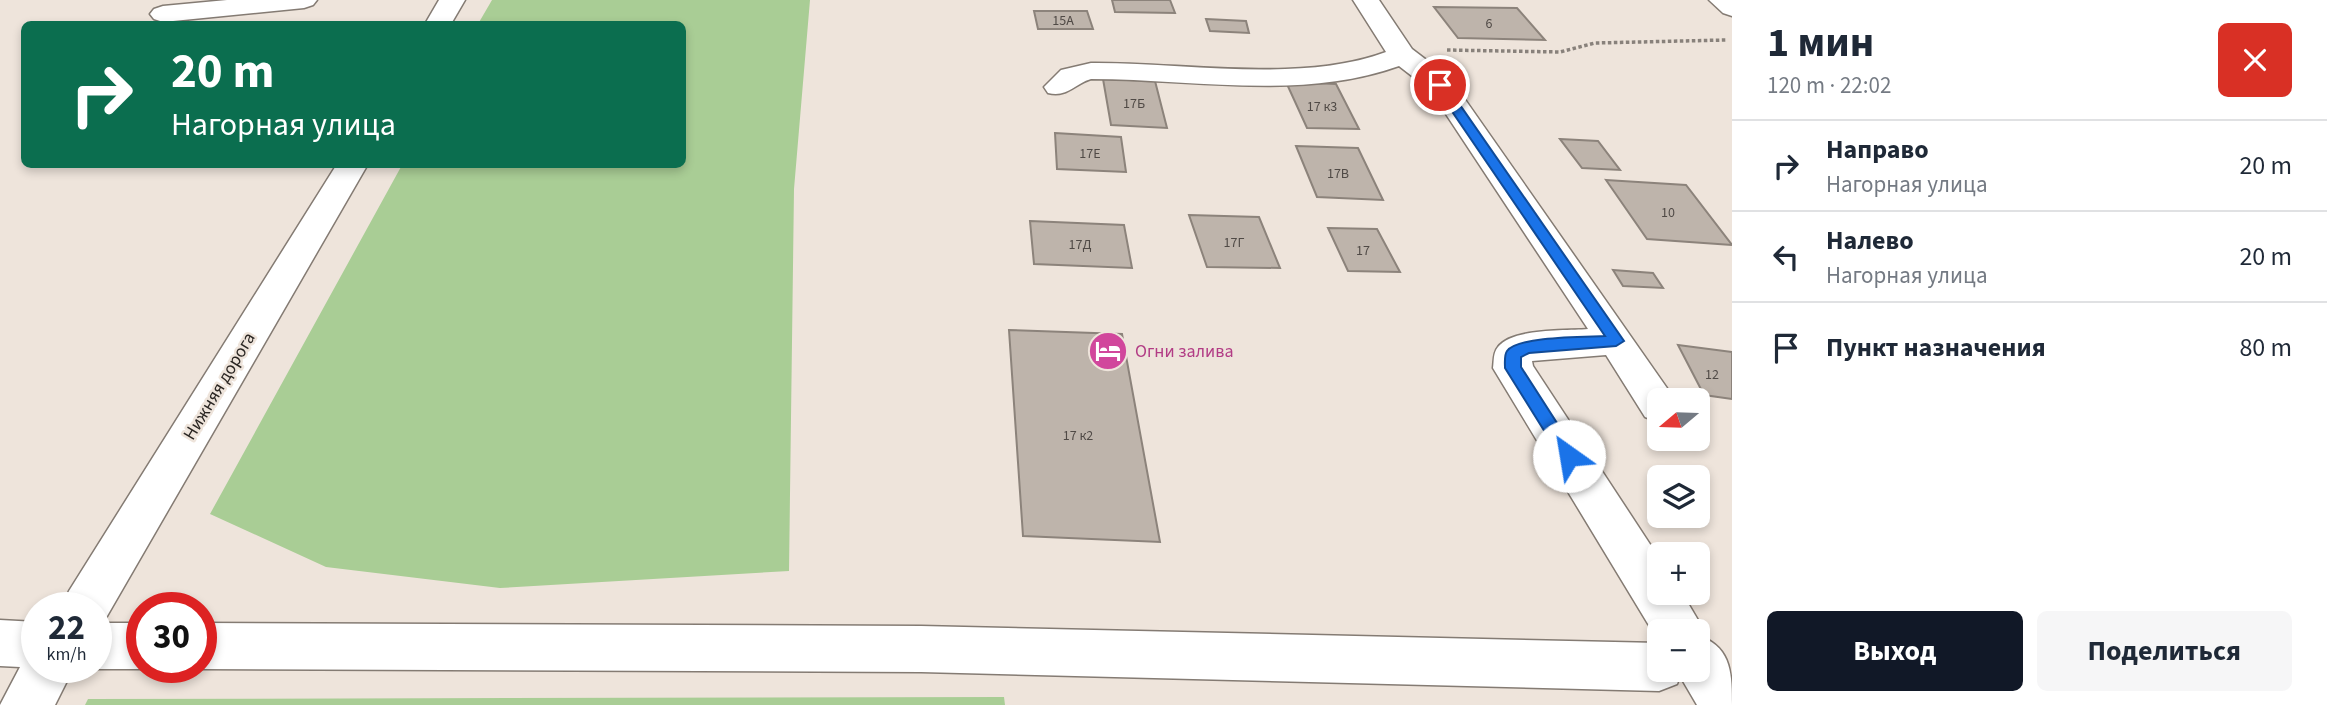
<!DOCTYPE html>
<html lang="ru">
<head>
<meta charset="utf-8">
<style>
	:root { --surface:#fff; --page:#f6f6f7; --text:#1f2937; --muted:#747a83; --line:#e0e1e3; --accent:#111827 }
	body { margin:0; font-family:"Source Sans 3",sans-serif; background:var(--page); color:var(--text); height:100vh; display:flex; flex-direction:column; font-size:26px; white-space:nowrap }
	* { box-sizing:border-box; margin:0 }
	p { font-size:23px; color:var(--muted) }
	.icon { flex:none; width:38px; height:38px; fill:none; stroke:currentColor; stroke-width:2; stroke-linecap:round; stroke-linejoin:round }
	.map { position:relative; flex:1; overflow:hidden }
	.panel { display:flex; flex-direction:column; background:var(--surface); width:595px }
	.panel>* { flex:none }
	.guide { position:absolute; left:21px; top:21px; width:665px; height:147px; border-radius:10px; box-shadow:0 4px 10px #0003; background:#0b6e4f; color:#fff; overflow:hidden }
	.needle { width:46px; rotate:251deg }
	.controls { position:absolute; left:1647px; top:388px; display:grid; gap:14px }
	.controls a { display:grid; place-items:center; width:63px; height:63px; border-radius:10px; background:var(--surface); box-shadow:0 4px 10px #0003; font-size:35px }
	.speed { position:absolute; left:21px; top:592px; display:flex; gap:14px; font-size:35px; font-weight:700; text-align:center }
	.speed>* { display:grid; place-content:center; width:91px; height:91px; border-radius:50%; background:var(--surface); box-shadow:0 4px 10px #0003; line-height:1 }
	.speed small { font-size:18px; font-weight:400 }
	.speed .limit { border:10px solid #d22; background:#fff; color:#111 }
	.pin { position:absolute; display:grid; place-items:center; width:60px; height:60px; color:#fff; margin:-30px; border:4px solid #fff; border-radius:50%; box-shadow:0 2px 7px #0007 }
	.me { position:absolute; width:77px; margin:-38px; rotate:328deg; stroke-linejoin:round; filter:drop-shadow(0 0 5px #0008) }
	.turn { display:flex; align-items:center; gap:24px; height:147px; padding:0 35px; font-size:32px }
	.turn .icon { width:91px; height:91px; stroke-width:2.5 }
	.turn b { display:block; font-size:49px; line-height:60px }
	.round { display:grid; place-items:center; flex:none; width:74px; height:74px; border-radius:10px; background:var(--page) }
	.overview { display:flex; align-items:center; justify-content:space-between; height:119px; padding:0 35px }
	h1 { font-size:42px; font-weight:700; line-height:52px }
	.primary-button { display:flex; gap:14px; margin-top:auto; padding:14px 35px }
	.primary-button a { flex:1; height:80px; border-radius:10px; background:var(--accent); color:#fff; font-size:28px; font-weight:700; line-height:80px; text-align:center }
	.primary-button a+a { background:var(--page); color:var(--text) }
	ul { padding:0; list-style:none }
	li { display:flex; align-items:center; gap:21px; height:91px; padding:0 35px; border-top:2px solid var(--line) }
	li div { flex:1 }
	li b { display:block; font-size:26px }
	li em { font-style:normal }
	main { display:flex; flex:1; min-height:0 }
	.map>svg:first-child { display:block }
	.green { fill:#a9cd95 }
	.building { fill:#beb4ab; stroke:#8c837b; stroke-width:2 }
	.lines { fill:none; stroke-linecap:round; stroke-linejoin:round }
	.minor-casing { stroke:#847b73; stroke-width:3 }
	.major-casing { stroke:#847b73; stroke-width:3 }
	.path { stroke:#88817b; stroke-width:3.5; stroke-dasharray:3.5 2.5; stroke-linecap:butt }
	.minor { fill:#fff; fill-rule:evenodd }
	.major { fill:#fff; fill-rule:evenodd }
	.route { fill:#1a73e8; stroke:#114b97; stroke-width:2 }
	.labels { text-anchor:middle; stroke-width:5; stroke-linejoin:round; paint-order:stroke }
	.number-label { font-size:14px; fill:#504a46 }
	.hotel-label { font-size:18px; fill:#b23c85; stroke:#eee4db; text-anchor:start }
	.street-label { font-size:18px; fill:#2b2724; stroke:#eee4db }
</style>
</head>
<body>
<main>
<div class="map">
<svg width="1732" height="705" viewBox="0 0 1732 705">
	<rect width="100%" height="100%" fill="#eee4db"/>
	<!-- green -->
	<g class="green">
		<path d="M492 0H810L794 189 789 571 500 588 326 567 210 514 402 165 682 164V24H478Z"/>
		<path d="M1004 697 1005 705H85L88 699Z"/>
	</g>
	<!-- building -->
	<g class="building">
		<path d="M1112 0H1170L1175 13 1115 12Z"/>
		<path d="M1434 7 1517 8 1545 40 1458 38Z"/>
		<path d="M1034 11H1087L1093 29H1038Z"/>
		<path d="M1206 19 1246 21 1249 33 1210 31Z"/>
		<path d="M1103 79 1155 81 1167 128 1111 125Z"/>
		<path d="M1286 82 1336 84 1359 129 1307 128Z"/>
		<path d="M1055 133 1121 137 1126 172 1057 169Z"/>
		<path d="M1560 139 1598 141 1620 170 1582 168Z"/>
		<path d="M1296 146 1358 148 1383 200 1317 197Z"/>
		<path d="M1606 180 1686 185 1732 245 1647 239Z"/>
		<path d="M1189 215 1259 217 1280 268 1207 267Z"/>
		<path d="M1030 221 1124 225 1132 268 1034 264Z"/>
		<path d="M1328 228 1377 229 1400 272 1348 271Z"/>
		<path d="M1613 270 1653 273 1663 288 1623 286Z"/>
		<path d="M1009 330 1122 334 1160 542 1023 536Z"/>
		<path d="M1678 345 1732 352V399L1704 395Z"/>
	</g>
	<g class="lines">
		<!-- minor casing -->
		<g class="minor-casing">
			<g id="minor">
				<path d="M227 0H317L313 5 304 8 163 22 154 19 150 14 154 9 163 6Z"/>
				<path d="M439 0H465L451 24H425Z"/>
				<path d="M1353 0H1379L1412 49 1450 78 1676 401H1659V422L1645 417 1606 355 1532 361 1533 366 1659 558V593H1682L1705 632 1702 637C1732 649 1732 676 1732 705H1697L1680 676 1677 684 1659 691 921 672 201 669 194 667H201V623L921 626 1659 643V670H1698V632H1659V642L1493 368C1494 360 1493 353 1498 347 1512 328 1566 331 1588 329L1430 90 1399 66C1302 101 1192 79 1091 79 1074 84 1067 98 1048 93L1044 87 1061 70 1091 63C1183 62 1300 84 1386 52Z"/>
				<path d="M337 164H368L103 623H142V667H149L142 669H96L89 667H96V607H62L69 591Z"/>
				<path d="M0 620 37 622V667H74L55 705H0L20 667 0 666Z"/>
			</g>
		</g>
		<!-- major casing -->
		<g class="major-casing">
			<path id="major" d="M1709 0H1732V16L1723 13Z"/>
		</g>
		<!-- path -->
		<path class="path" d="M1447 50 1560 52 1595 43 1726 40"/>
		<!-- minor -->
		<use href="#minor" class="minor"/>
		<!-- major -->
		<use href="#major" class="major"/>
	</g>
	<!-- route -->
	<path class="route" d="M1440 81 1444 82 1624 341 1616 346 1529 353 1521 357V367L1575 451 1577 456 1575 461H1563L1505 368C1505 363 1504 355 1507 351 1518 336 1585 337 1605 336L1434 85Z"/>
	<!-- icons -->
	<defs>
		<g id="hotel-disc" transform="scale(2.0125)"><circle r="9.5" fill="#d1479c" stroke="#eee4db"/><path d="M-6-4.5h1.5V1H6V5H4.5V3h-9V5H-6ZM-4 0a1.8 1.8 0 1 1 3.6 0ZM.5 0V-2.5h3Q6-2.5 6 0Z" fill="#fff"/></g>
	</defs>
	<g fill-rule="evenodd">
		<use href="#hotel-disc" x="1108" y="351"/>
	</g>
	<g class="labels">
		<!-- number labels -->
		<g class="number-label">
			<text x="1063" y="25">15А</text>
			<text x="1489" y="28">6</text>
			<text x="1134" y="108">17Б</text>
			<text x="1322" y="111">17 к3</text>
			<text x="1090" y="158">17Е</text>
			<text x="1338" y="178">17В</text>
			<text x="1668" y="217">10</text>
			<text x="1234" y="247">17Г</text>
			<text x="1080" y="249">17Д</text>
			<text x="1363" y="255">17</text>
			<text x="1712" y="379">12</text>
			<text x="1078" y="440">17 к2</text>
		</g>
		<!-- hotel labels -->
		<g class="hotel-label">
			<text x="1135" y="357">Огни залива</text>
		</g>
		<!-- street labels -->
		<g class="street-label">
			<text transform="translate(219 386) rotate(-59)" y="6">Нижняя дорога</text>
		</g>
	</g>
</svg>
<div class="controls">
<a><svg class="needle" viewBox="-14 -14 28 28"><path d="M0-13l5 13h-10z" fill="#e53935"/><path d="M0 13l5-13h-10z" fill="#747a83"/></svg></a>
<a><svg class="icon" aria-label="layers" viewBox="0 0 24 24"><path d="M12 4l9 5-9 5-9-5zM3 14l9 5 9-5"/></svg></a>
<a>+</a>
<a>−</a>
</div>
<div class="speed"><div>22<small>km/h</small></div><div class="limit">30</div></div>
<div class="pin" style="left:1440px;top:85px;background:#d93025"><svg class="icon" aria-label="arrive" viewBox="0 0 24 24"><path d="M6 21V4h12l-3 4 3 4H6"/></svg></div>
<svg class="me" style="left:1569px;top:456px" viewBox="-20 -20 40 40"><circle r="19" fill="#fff"/><path d="M0-13L10 11 0 6-10 11z" fill="#1a73e8"/></svg>
<div class="guide">
<div class="turn"><svg class="icon" aria-label="right" viewBox="0 0 24 24"><path d="M7 20v-9h11M14 6l5 5-5 5"/></svg><div><b>20 m</b>Нагорная улица</div></div>
</div>
</div>
<section class="panel">
<div class="overview"><div><h1>1 мин</h1><p>120 m · 22:02</p></div><a class="round" style="background:#d93025;color:#fff"><svg class="icon" aria-label="close" viewBox="0 0 24 24"><path d="M6 6l12 12M18 6L6 18"/></svg></a></div>
<ul>
<li><svg class="icon" aria-label="right" viewBox="0 0 24 24"><path d="M7 20v-9h11M14 6l5 5-5 5"/></svg><div><b>Направо</b><p>Нагорная улица</p></div><em>20 m</em></li>
<li><svg class="icon" aria-label="left" viewBox="0 0 24 24"><path d="M17 20v-9H6M10 6l-5 5 5 5"/></svg><div><b>Налево</b><p>Нагорная улица</p></div><em>20 m</em></li>
<li><svg class="icon" aria-label="arrive" viewBox="0 0 24 24"><path d="M6 21V4h12l-3 4 3 4H6"/></svg><div><b>Пункт назначения</b></div><em>80 m</em></li>
</ul>
<div class="primary-button"><a>Выход</a><a>Поделиться</a></div>
</section>
</main>
</body>
</html>
